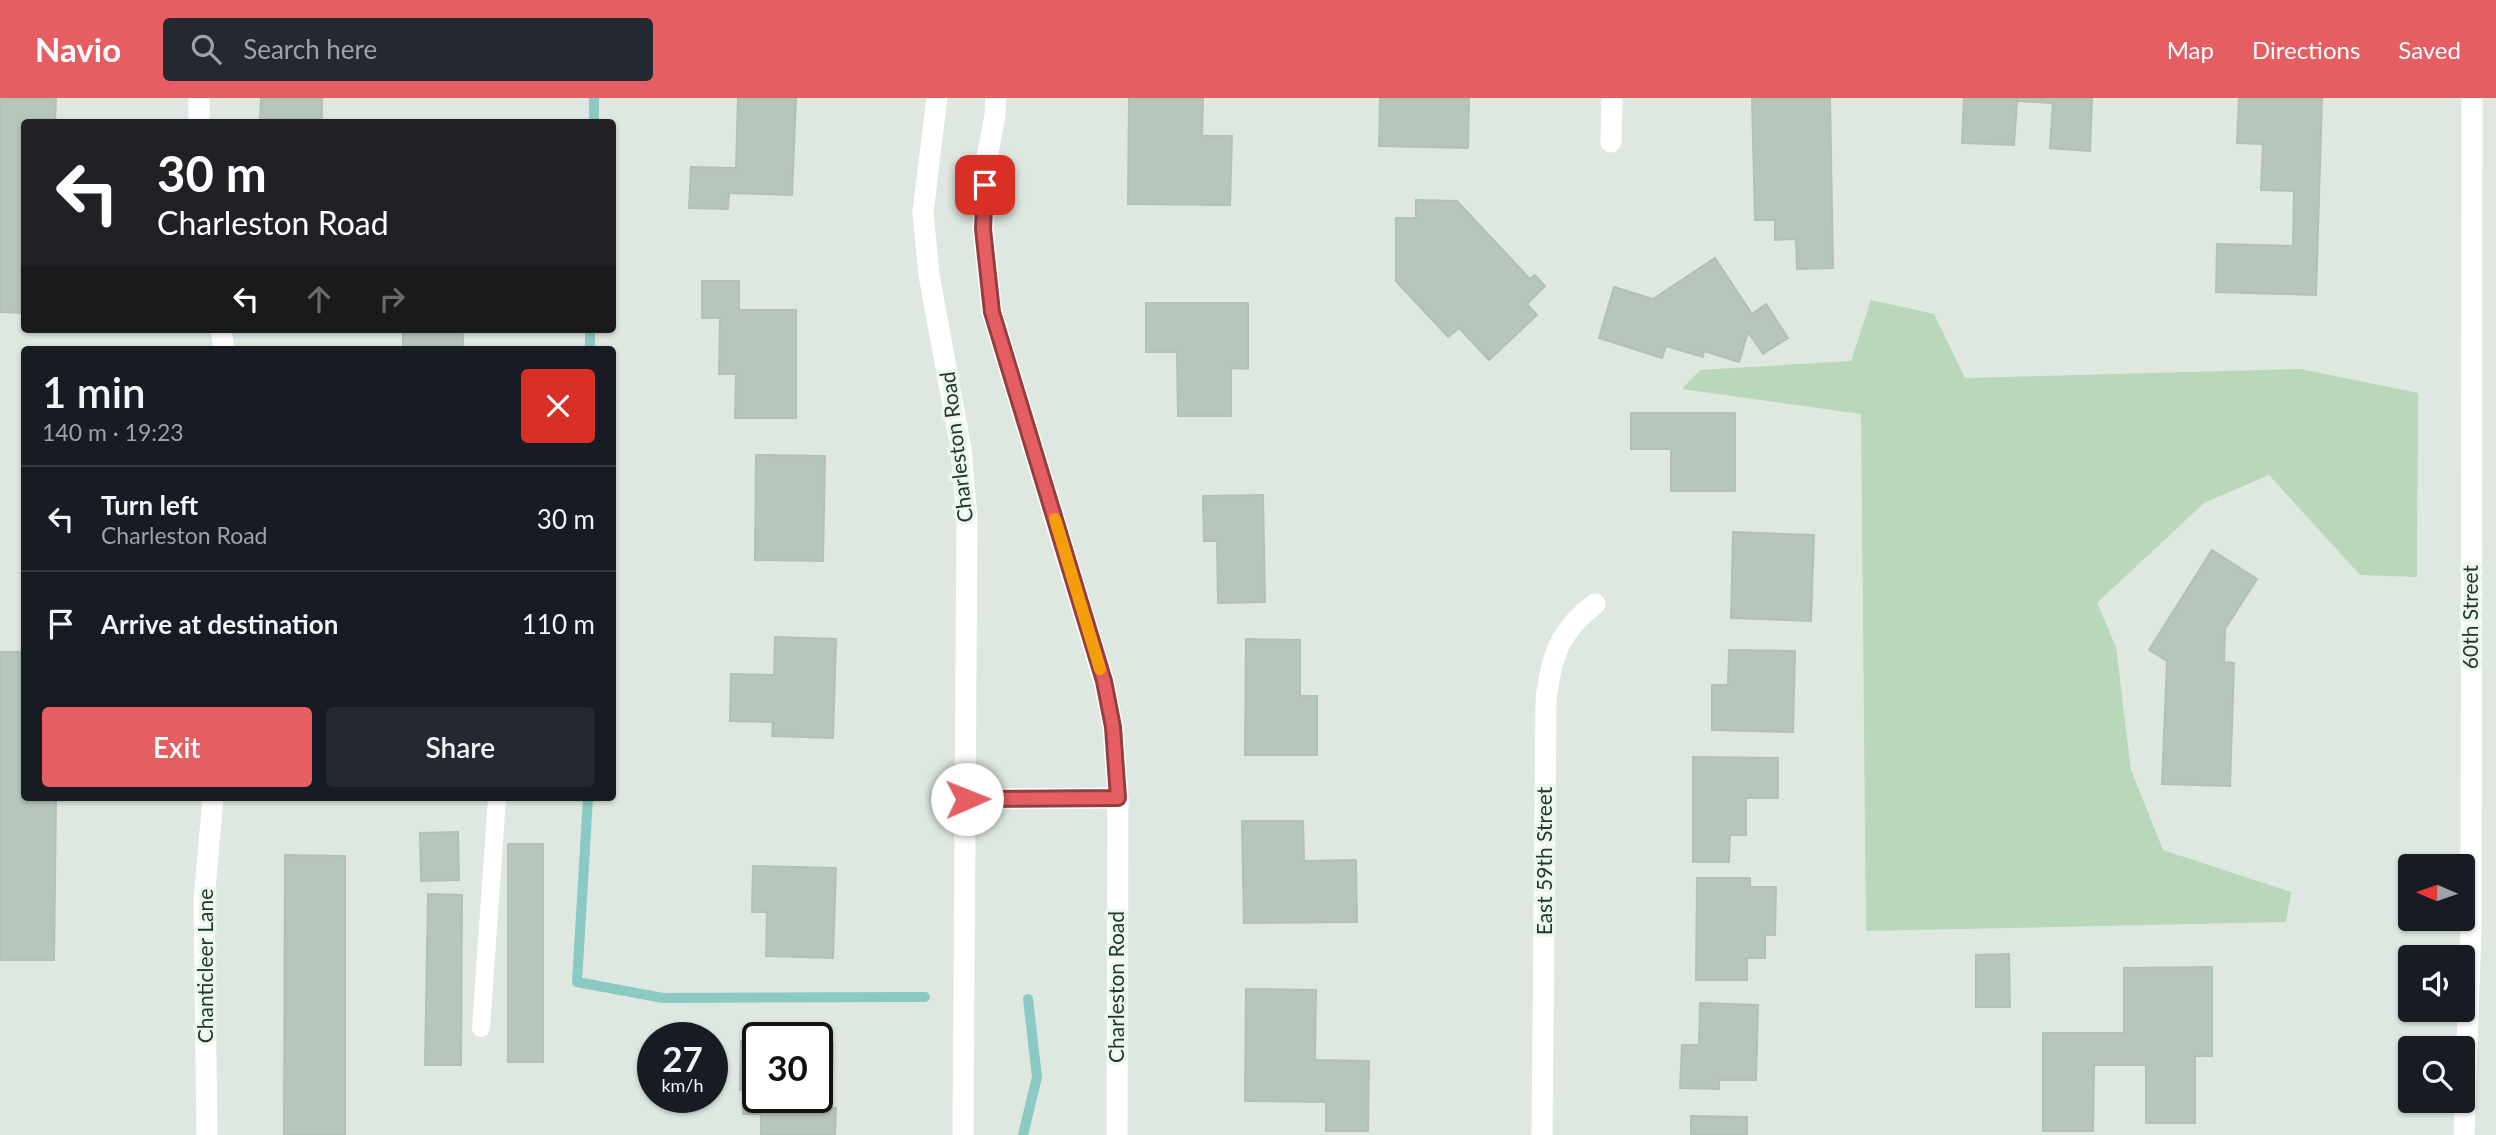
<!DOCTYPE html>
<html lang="en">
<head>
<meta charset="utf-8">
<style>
	:root { --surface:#171b24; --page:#242831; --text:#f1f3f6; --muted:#9ea1a6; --line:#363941; --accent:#e55f62 }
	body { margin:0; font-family:Lato,sans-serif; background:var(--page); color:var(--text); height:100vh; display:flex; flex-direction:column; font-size:26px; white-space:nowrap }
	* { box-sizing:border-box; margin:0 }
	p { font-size:23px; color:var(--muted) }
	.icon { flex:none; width:38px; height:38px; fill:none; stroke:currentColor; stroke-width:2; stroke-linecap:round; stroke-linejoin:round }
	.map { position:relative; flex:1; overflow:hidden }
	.sheet { position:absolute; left:21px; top:248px; width:595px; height:455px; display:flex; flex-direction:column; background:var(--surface); border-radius:7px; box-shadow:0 2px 5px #0004 }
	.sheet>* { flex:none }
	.top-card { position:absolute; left:21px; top:21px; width:595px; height:214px; border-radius:7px; box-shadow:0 2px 5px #0004; background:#202124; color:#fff; overflow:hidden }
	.needle { width:46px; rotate:272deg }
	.fabs { position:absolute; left:2398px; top:756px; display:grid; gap:14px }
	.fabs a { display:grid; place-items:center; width:77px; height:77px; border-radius:7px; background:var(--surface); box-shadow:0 2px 5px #0004; font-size:35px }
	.speed { position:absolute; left:637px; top:924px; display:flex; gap:14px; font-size:35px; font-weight:700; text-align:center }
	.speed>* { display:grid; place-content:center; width:91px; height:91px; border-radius:50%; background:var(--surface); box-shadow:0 2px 5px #0004; line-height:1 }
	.speed small { font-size:18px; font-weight:400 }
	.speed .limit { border:4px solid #111; border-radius:10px; background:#fff; color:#111 }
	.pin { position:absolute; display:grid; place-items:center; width:60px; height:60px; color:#fff; margin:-30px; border-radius:14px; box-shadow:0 4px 10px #0006 }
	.me { position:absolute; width:77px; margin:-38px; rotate:89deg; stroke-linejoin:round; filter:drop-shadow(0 0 5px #0008) }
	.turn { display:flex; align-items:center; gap:24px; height:147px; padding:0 21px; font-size:32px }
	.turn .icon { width:91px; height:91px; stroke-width:2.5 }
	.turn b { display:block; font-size:49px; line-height:60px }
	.lanes { display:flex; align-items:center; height:66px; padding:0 21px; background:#0003; justify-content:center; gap:35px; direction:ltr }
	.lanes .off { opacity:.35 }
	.round { display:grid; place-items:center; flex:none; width:74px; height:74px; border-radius:7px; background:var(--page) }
	.overview { display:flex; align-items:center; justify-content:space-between; height:119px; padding:0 21px }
	h1 { font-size:42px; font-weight:600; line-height:52px }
	.action { display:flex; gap:14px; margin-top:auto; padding:14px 21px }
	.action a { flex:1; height:80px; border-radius:7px; background:var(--accent); color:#fff; font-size:28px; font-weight:600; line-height:80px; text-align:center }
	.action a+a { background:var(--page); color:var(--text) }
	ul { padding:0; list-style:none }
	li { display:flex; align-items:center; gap:21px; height:105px; padding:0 21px; border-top:2px solid var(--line) }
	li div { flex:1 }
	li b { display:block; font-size:26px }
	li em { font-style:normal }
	header { display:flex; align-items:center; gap:42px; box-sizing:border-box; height:98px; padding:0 35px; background:var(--accent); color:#fff }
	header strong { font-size:33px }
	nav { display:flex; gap:38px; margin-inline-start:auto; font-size:24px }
	.search { width:490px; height:63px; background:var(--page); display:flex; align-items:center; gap:18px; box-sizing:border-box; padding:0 24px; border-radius:7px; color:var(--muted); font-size:26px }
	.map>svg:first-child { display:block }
	.green { fill:#b9d8b9 }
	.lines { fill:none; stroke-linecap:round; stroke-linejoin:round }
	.stream { stroke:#8acac2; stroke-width:10 }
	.building { fill:#b7c6bc; stroke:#b2c1b7; stroke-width:2 }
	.lane { stroke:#fff; stroke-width:18 }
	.street { stroke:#fff; stroke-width:21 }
	.route-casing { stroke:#953e40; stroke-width:18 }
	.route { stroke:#e55f62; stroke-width:12 }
	.slow { stroke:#f59e0b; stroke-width:12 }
	.labels { text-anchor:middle; stroke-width:7; stroke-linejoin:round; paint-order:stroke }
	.street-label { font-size:21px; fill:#21372b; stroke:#eef6f0 }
</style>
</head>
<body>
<header>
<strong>Navio</strong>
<div class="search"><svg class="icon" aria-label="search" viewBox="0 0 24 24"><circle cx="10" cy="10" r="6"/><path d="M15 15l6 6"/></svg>Search here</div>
<nav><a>Map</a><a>Directions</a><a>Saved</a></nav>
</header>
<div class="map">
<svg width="2496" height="1037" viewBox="0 0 2496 1037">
	<rect width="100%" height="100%" fill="#dee8e1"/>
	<!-- green -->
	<path class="green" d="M1871 202 1934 216 1965 280 2301 271 2418 295 2417 479 2360 477 2269 377 2204 405 2097 505 2116 549 2131 672 2163 752 2291 794 2286 824 1866 833 1861 316 1682 291 1700 272 1851 263Z"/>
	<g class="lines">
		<!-- stream -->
		<g class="stream">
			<path d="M594 24V0"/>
			<path d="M590 252V231"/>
			<path d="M588 700 577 884 663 900 925 899"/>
			<path d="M1023 1037 1037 979 1028 901"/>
		</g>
	</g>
	<!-- building -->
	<g class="building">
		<path d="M0 0H56L55 24H24V215L0 214Z"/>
		<path d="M261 0H322V24H260Z"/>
		<path d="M738 0H796L792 97 729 95 728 111 689 110 691 69 736 70Z"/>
		<path d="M1129 0H1203L1202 38H1232L1230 107 1128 106Z"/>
		<path d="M1380 0H1469L1468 50 1379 48Z"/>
		<path d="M1752 0H1830L1833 170 1797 171 1796 141 1775 142V122H1755Z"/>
		<path d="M1964 0H2092L2090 53 2050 50 2053 5 2017 3 2014 47 1962 45Z"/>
		<path d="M2239 0H2322L2316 197 2216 194 2217 146 2293 148 2294 93 2261 92 2263 46 2237 45Z"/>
		<path d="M1416 102 1457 103 1530 181 1535 177 1545 188 1527 206 1537 217 1489 262 1459 230 1448 239 1396 183V120H1416Z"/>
		<path d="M1715 160 1752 216 1766 206 1788 240 1763 256 1748 234 1739 264 1704 253 1703 259 1666 248 1662 260 1599 240 1614 189 1653 201Z"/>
		<path d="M702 183H739V212H796V320H735L736 276H719L720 220H702Z"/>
		<path d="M1146 205H1248V271L1231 270V318H1178L1177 254H1146Z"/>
		<rect x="403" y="231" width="60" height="21"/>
		<path d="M1631 315H1735V393H1671V351H1631Z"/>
		<path d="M756 357 825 358 823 463 755 462Z"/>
		<path d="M1263 397 1265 504 1218 505 1217 443H1204L1203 398Z"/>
		<path d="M1733 434 1814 437 1811 523 1731 520Z"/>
		<path d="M2212 452 2257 481 2225 531 2224 564 2234 565 2230 688 2162 686 2167 563 2149 552Z"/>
		<path d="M775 539 836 541 833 640 772 638 773 624 730 623 731 576 774 577Z"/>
		<path d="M1246 541 1300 542V598H1317V657H1245Z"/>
		<path d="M1729 552 1795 553 1793 634 1712 632V587H1728Z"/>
		<path d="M0 554H24V700H56L54 862H0Z"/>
		<path d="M1693 659 1778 660V700H1746V737H1730L1729 764H1693Z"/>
		<path d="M1242 723H1303L1304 763 1356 762 1357 824 1244 825Z"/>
		<path d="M458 734 459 782 421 783 420 735Z"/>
		<rect x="508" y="746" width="35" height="218"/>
		<path d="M285 757 345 758V1037H284Z"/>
		<path d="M753 768 836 770 833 860 766 858 767 814H752Z"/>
		<path d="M1697 780H1750V789H1776L1775 837H1765V860H1747V882H1696Z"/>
		<path d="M428 796 462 797 461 967H425Z"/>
		<path d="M2009 856 2010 909H1976V857Z"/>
		<path d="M2212 869V958H2195V1025H2146V967H2094L2093 1033H2043V935H2124V870Z"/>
		<path d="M1246 891 1316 892 1315 962 1369 963 1368 1033H1326V1004L1245 1003Z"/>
		<path d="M1700 905 1758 907 1756 982H1719V991L1680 990 1682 947H1699Z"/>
		<path d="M741 943 758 944V999H817V945L833 946 831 1010H836L835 1037H761V1016H743L744 991 740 992Z"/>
		<path d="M1691 1018 1747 1019V1037H1691Z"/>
	</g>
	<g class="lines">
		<!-- lane -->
		<path class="lane" d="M481 930 497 700"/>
		<!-- street -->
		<g class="street">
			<path d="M937 0 923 114 929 177 961 351 967 421 963 1037"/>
			<path d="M996 0 995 17 986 65 983 131 992 214 1104 584 1113 629 1118 700 1117 1037"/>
			<path d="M199 24V0"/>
			<path d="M1611 44 1612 0"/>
			<path d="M221 231 224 252"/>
			<path d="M966 701 1118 700"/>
			<path d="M207 1037 204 802 213 700"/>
			<path d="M1542 1037 1546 602C1551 559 1559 533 1595 506"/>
			<path d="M2464 1037 2471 831 2472 0"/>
		</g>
	</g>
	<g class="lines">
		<!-- route casing -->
		<g class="route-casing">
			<path id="route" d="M967 701 1118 700 1113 629 1104 583 992 214 983 131 985 87"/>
		</g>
		<!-- route -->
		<use href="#route" class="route"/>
		<!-- slow -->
		<path class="slow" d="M1055 421 1100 571"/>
	</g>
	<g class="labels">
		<!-- street labels -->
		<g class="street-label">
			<text transform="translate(957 349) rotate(-97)" y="7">Charleston Road</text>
			<text transform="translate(2471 519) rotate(-90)" y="7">60th Street</text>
			<text transform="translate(1545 763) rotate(-90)" y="7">East 59th Street</text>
			<text transform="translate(206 868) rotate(-90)" y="7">Chanticleer Lane</text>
			<text transform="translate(1117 889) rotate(-90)" y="7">Charleston Road</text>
		</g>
	</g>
</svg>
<div class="fabs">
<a><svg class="needle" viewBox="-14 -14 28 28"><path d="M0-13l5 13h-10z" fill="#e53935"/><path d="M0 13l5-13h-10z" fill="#9ea1a6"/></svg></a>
<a><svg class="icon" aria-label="sound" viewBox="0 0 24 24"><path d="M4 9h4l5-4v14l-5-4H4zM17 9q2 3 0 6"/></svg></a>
<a><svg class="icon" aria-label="search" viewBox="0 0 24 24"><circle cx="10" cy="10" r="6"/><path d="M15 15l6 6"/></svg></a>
</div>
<div class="speed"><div>27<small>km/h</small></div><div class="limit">30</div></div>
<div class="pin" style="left:985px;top:87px;background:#d93025"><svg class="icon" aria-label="arrive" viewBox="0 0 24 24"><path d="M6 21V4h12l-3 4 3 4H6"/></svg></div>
<svg class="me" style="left:967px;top:701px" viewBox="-20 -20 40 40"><circle r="19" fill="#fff"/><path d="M0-13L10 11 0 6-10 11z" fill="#e55f62"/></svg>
<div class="top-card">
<div class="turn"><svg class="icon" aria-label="left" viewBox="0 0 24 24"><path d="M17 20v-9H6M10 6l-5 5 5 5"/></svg><div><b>30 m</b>Charleston Road</div></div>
<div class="lanes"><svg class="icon" aria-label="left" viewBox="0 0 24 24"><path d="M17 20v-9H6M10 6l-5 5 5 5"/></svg><svg class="icon off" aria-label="ahead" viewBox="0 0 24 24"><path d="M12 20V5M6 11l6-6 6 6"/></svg><svg class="icon off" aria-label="right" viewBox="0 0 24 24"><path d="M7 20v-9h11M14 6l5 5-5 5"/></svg></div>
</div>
<section class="sheet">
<div class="overview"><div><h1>1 min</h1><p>140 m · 19:23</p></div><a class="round" style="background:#d93025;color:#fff"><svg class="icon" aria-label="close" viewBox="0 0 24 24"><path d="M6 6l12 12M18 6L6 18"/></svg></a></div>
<ul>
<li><svg class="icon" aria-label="left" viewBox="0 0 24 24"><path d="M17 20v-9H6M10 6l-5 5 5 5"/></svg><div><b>Turn left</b><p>Charleston Road</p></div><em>30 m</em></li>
<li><svg class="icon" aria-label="arrive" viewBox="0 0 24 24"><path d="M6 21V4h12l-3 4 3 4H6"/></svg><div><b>Arrive at destination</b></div><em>110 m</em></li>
</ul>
<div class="action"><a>Exit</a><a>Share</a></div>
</section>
</div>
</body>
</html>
